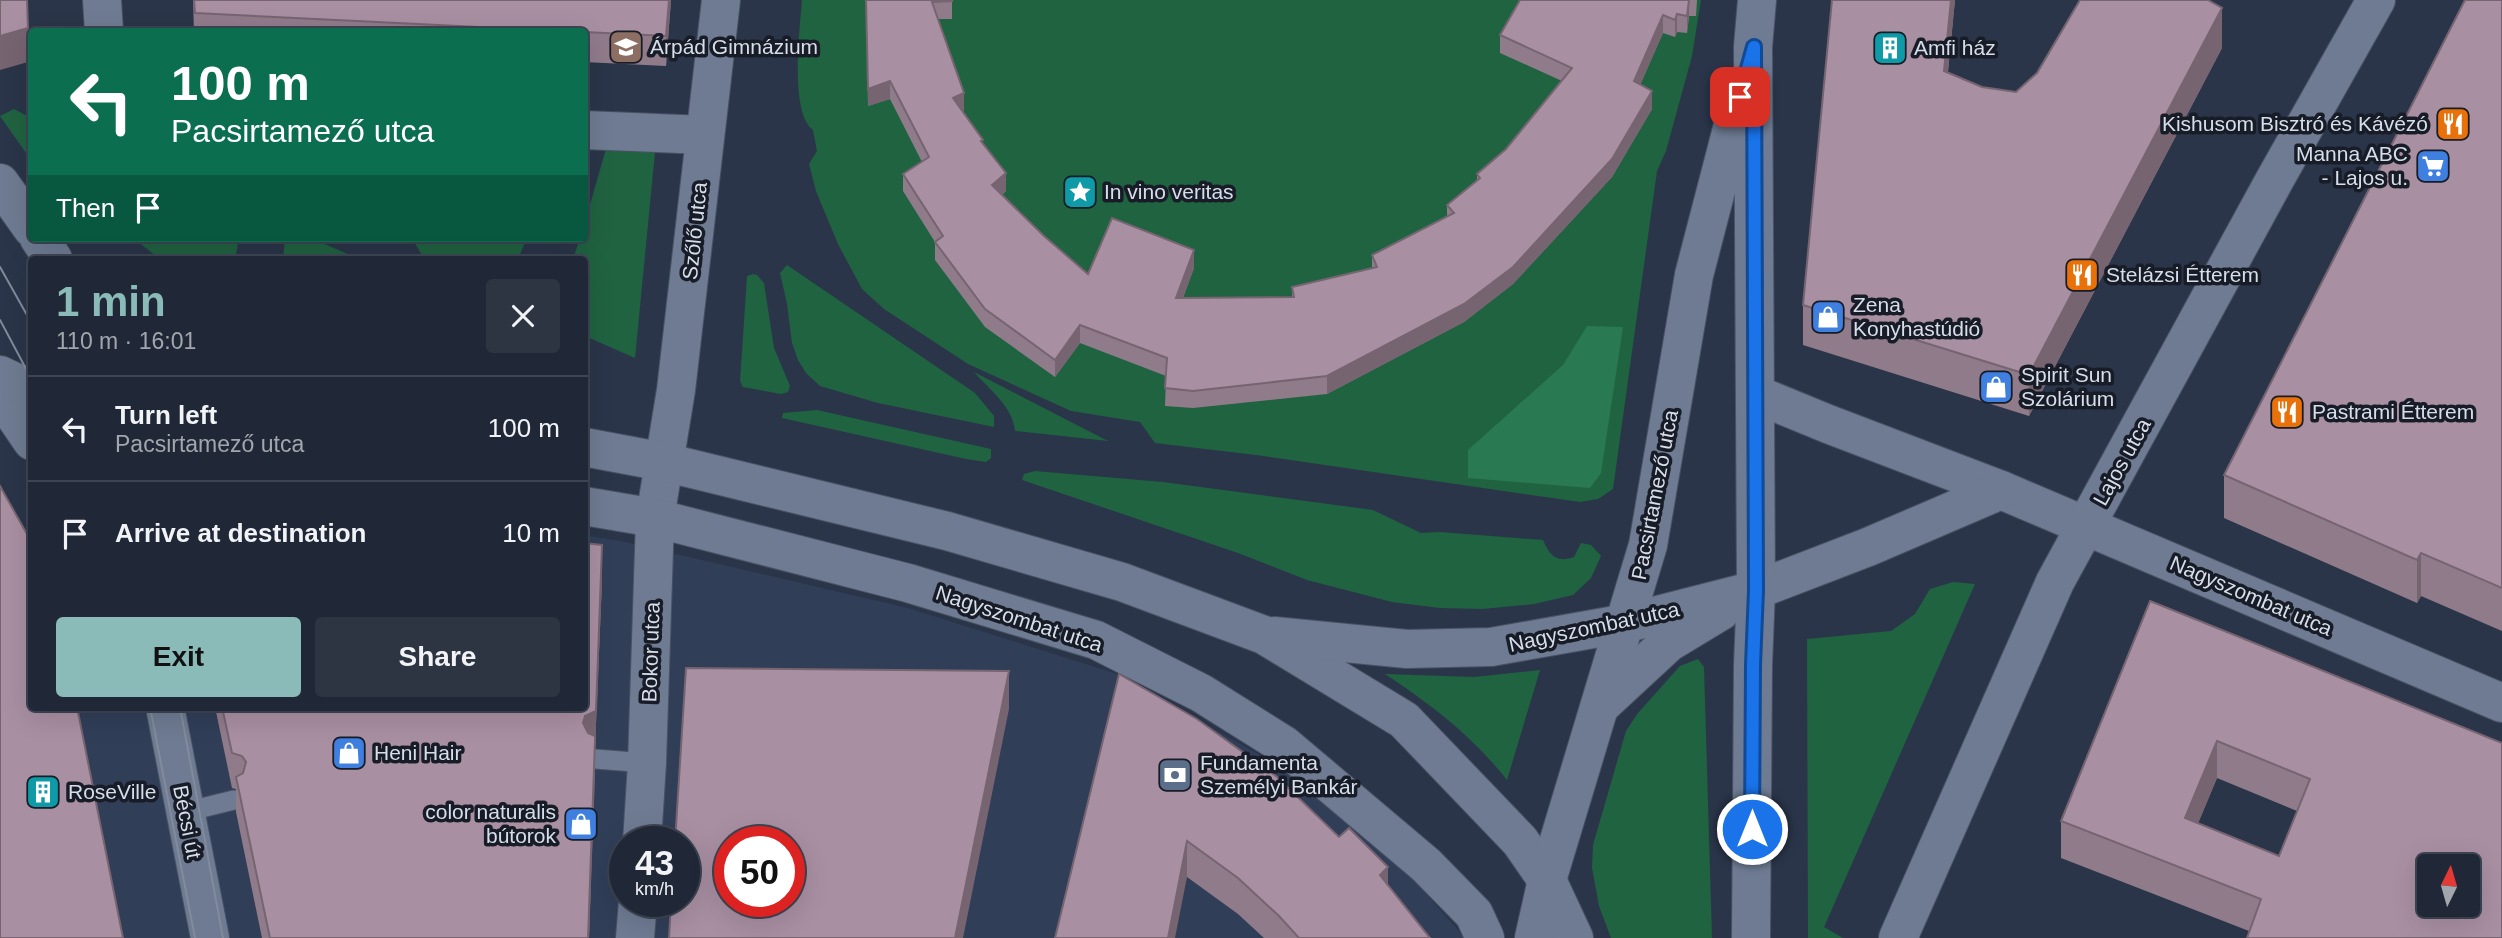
<!DOCTYPE html>
<html lang="en">
<head>
<meta charset="utf-8">
<style>
	:root { --surface:#202837; --page:#2d3442; --text:#f1f3f6; --muted:#a2a6ad; --line:#3d4452; --accent:#8bbbb9 }
	body { margin:0; font-family:Helvetica,sans-serif; background:var(--page); color:var(--text); height:100vh; display:flex; flex-direction:column; font-size:26px; white-space:nowrap }
	* { box-sizing:border-box; margin:0 }
	p { font-size:23px; color:var(--muted) }
	.icon { flex:none; width:38px; height:38px; fill:none; stroke:currentColor; stroke-width:2; stroke-linecap:round; stroke-linejoin:round }
	.map { position:relative; flex:1; overflow:hidden }
	.drawer { position:absolute; left:28px; top:256px; width:560px; height:455px; display:flex; flex-direction:column; background:var(--surface); border-radius:7px; box-shadow:0 7px 28px #0002,0 0 0 2px var(--line) }
	.drawer>* { flex:none }
	.hud { position:absolute; left:28px; top:28px; width:560px; height:214px; border-radius:7px; box-shadow:0 7px 28px #0002,0 0 0 2px var(--line); background:#0b6e4f; color:#fff; overflow:hidden }
	.needle { width:46px; rotate:5deg }
	.controls { position:absolute; left:2417px; top:854px; display:grid; gap:14px }
	.controls a { display:grid; place-items:center; width:63px; height:63px; border-radius:7px; background:var(--surface); box-shadow:0 7px 28px #0002,0 0 0 2px var(--line); font-size:35px }
	.speed { position:absolute; left:609px; top:826px; display:flex; gap:14px; font-size:35px; font-weight:700; text-align:center }
	.speed>* { display:grid; place-content:center; width:91px; height:91px; border-radius:50%; background:var(--surface); box-shadow:0 7px 28px #0002,0 0 0 2px var(--line); line-height:1 }
	.speed small { font-size:18px; font-weight:400 }
	.speed .limit { border:10px solid #d22; background:#fff; color:#111 }
	.pin { position:absolute; display:grid; place-items:center; width:60px; height:60px; color:#fff; margin:-30px; border-radius:14px; box-shadow:0 4px 10px #0006 }
	.me { position:absolute; width:77px; margin:-38px; rotate:0deg; stroke-linejoin:round; filter:drop-shadow(0 0 5px #0008) }
	.turn { display:flex; align-items:center; gap:24px; height:147px; padding:0 28px; font-size:32px }
	.turn .icon { width:91px; height:91px; stroke-width:2.5 }
	.turn b { display:block; font-size:49px; line-height:60px }
	.then { display:flex; align-items:center; height:66px; padding:0 28px; background:#0003; gap:14px; font-size:26px }
	.round { display:grid; place-items:center; flex:none; width:74px; height:74px; border-radius:7px; background:var(--page) }
	.headline { display:flex; align-items:center; justify-content:space-between; height:119px; padding:0 28px }
	h1 { font-size:42px; font-weight:800; line-height:52px; color:var(--accent) }
	.action { display:flex; gap:14px; margin-top:auto; padding:14px 28px }
	.action a { flex:1; height:80px; border-radius:7px; background:var(--accent); color:#111; font-size:28px; font-weight:800; line-height:80px; text-align:center }
	.action a+a { background:var(--page); color:var(--text) }
	ul { padding:0; list-style:none }
	li { display:flex; align-items:center; gap:21px; height:105px; padding:0 28px; border-top:2px solid var(--line) }
	li div { flex:1 }
	li b { display:block; font-size:26px }
	li em { font-style:normal }
	.map>svg:first-child { display:block }
	.built { fill:#303e58; fill-rule:evenodd }
	.green { fill:#206341 }
	.forest { fill:#297a52 }
	.lines { fill:none; stroke-linecap:round; stroke-linejoin:round }
	.service-casing { stroke:#495264; stroke-width:21 }
	.minor-casing { stroke:#495264; stroke-width:40 }
	.tertiary-casing { stroke:#495264; stroke-width:40 }
	.secondary-casing { stroke:#495264; stroke-width:40 }
	.service { stroke:#6e7b92; stroke-width:19 }
	.minor { stroke:#6e7b92; stroke-width:38 }
	.tertiary { stroke:#6e7b92; stroke-width:38 }
	.secondary { stroke:#6e7b92; stroke-width:38 }
	.tram { stroke:#828b9c; stroke-width:2 }
	.wall { fill:#907b8b; fill-rule:evenodd }
	.shaded-wall { fill:#766471 }
	.building { fill:#a88fa2; stroke:#766471; stroke-width:2; fill-rule:evenodd }
	.route-casing { stroke:#114b97; stroke-width:18 }
	.route { stroke:#1a73e8; stroke-width:12 }
	.labels { text-anchor:middle; stroke-width:7; stroke-linejoin:round; paint-order:stroke }
	.poi-label { font-size:21px; fill:#d7deeb; stroke:#171c26; text-anchor:start }
	.street-label { font-size:21px; fill:#d7deeb; stroke:#171c26 }
</style>
</head>
<body>
<div class="map">
<svg width="2502" height="938" viewBox="0 0 2502 938">
	<rect width="100%" height="100%" fill="#2a3549"/>
	<!-- built -->
	<path class="built" d="M585 535 625 542 908 608 1117 674 1288 771 1375 836 1465 938H0V690L32 707H584ZM625 842H684V901H625ZM730 842H789V901H730Z"/>
	<!-- green -->
	<g class="green">
		<path d="M802 0H1701L1692 56 1666 151 1657 171 1613 489 1598 499 1580 502 1256 455 1155 443 1140 422 1071 411 968 364 884 309 862 289 838 244 816 191 809 164 817 151 813 130C789 112 800 28 802 0Z"/>
		<path d="M14 109 31 118V160L0 116Z"/>
		<path d="M606 149 655 152 635 358 585 336 584 259H573L580 238H584L585 222Z"/>
		<path d="M133 238H239L235 259H160Z"/>
		<path d="M285 238H311L359 259H283Z"/>
		<path d="M412 238H527L518 259H424Z"/>
		<path d="M787 265 975 393 994 416V427L878 403 820 386 806 373 798 360 792 343 787 304 780 273Z"/>
		<path d="M753 274 757 275 764 283 774 348 790 386 788 392 781 394 743 387 740 381 747 276Z"/>
		<path d="M974 372 1108 441 1015 431C1013 407 989 389 974 372Z"/>
		<path d="M817 410 991 449V458L986 462 966 459 782 418 783 413Z"/>
		<path d="M1035 471 1163 482 1373 510 1421 533 1440 532 1543 540C1550 556 1556 563 1574 557L1581 543 1591 545 1601 556 1591 578 1573 595 1534 604 1482 609 1440 608 1392 602 1307 580 1238 553 1022 480 1024 474Z"/>
		<path d="M1953 582 1975 584 1824 927 1843 938H1808L1807 639 1891 631 1915 614 1930 589Z"/>
		<path d="M1698 659 1704 667 1712 938H1611L1599 906 1592 868 1593 845 1626 731 1638 713 1680 666Z"/>
		<path d="M1540 670 1507 780C1473 737 1431 704 1385 674L1474 677Z"/>
	</g>
	<!-- forest -->
	<path class="forest" d="M1587 326 1623 327 1601 473 1590 488 1468 478V450L1563 365Z"/>
	<g class="lines">
		<!-- service casing -->
		<g class="service-casing">
			<g id="service">
				<path d="M595 759 647 763"/>
				<path d="M185 812 234 800"/>
			</g>
		</g>
		<!-- minor casing -->
		<g class="minor-casing">
			<g id="minor">
				<path d="M102 0 104 32"/>
				<path d="M584 130 705 135"/>
				<path d="M1755 394 1828 424 2001 490 2502 703"/>
				<path d="M1627 623 1756 590 1868 547 2001 490"/>
				<path d="M1600 706 1668 643 1721 611"/>
				<path d="M642 842 647 763 655 518 676 390 721 0"/>
				<path d="M635 938 638 901"/>
				<path d="M1898 938 2055 582 2274 181 2376 0"/>
			</g>
		</g>
		<!-- tertiary casing -->
		<g class="tertiary-casing">
			<g id="tertiary">
				<path d="M0 394 32 441"/>
				<path d="M165 707 210 938"/>
			</g>
		</g>
		<!-- secondary casing -->
		<g class="secondary-casing">
			<g id="secondary">
				<path d="M0 183 32 228"/>
				<path d="M39 238 53 259"/>
				<path d="M0 375 32 390"/>
				<path d="M584 447 664 462 947 531 1122 582 1264 635 1404 720 1520 841 1547 880 1574 938"/>
				<path d="M584 506 655 518 908 583 1096 640 1201 693 1284 745 1426 865 1474 914 1485 938"/>
				<path d="M1274 636 1407 649 1491 647 1627 623"/>
				<path d="M1534 938 1547 880 1648 545 1694 275 1740 98"/>
				<path d="M1751 938 1753 665 1756 590 1753 47 1757 0"/>
			</g>
		</g>
		<!-- service -->
		<use href="#service" class="service"/>
		<!-- minor -->
		<use href="#minor" class="minor"/>
		<!-- tertiary -->
		<use href="#tertiary" class="tertiary"/>
		<!-- secondary -->
		<use href="#secondary" class="secondary"/>
		<!-- tram -->
		<g class="tram">
			<path d="M0 267 32 324"/>
			<path d="M0 320 32 380"/>
			<path d="M150 707 195 938"/>
			<path d="M180 707 223 938"/>
		</g>
	</g>
	<!-- wall -->
	<g class="wall">
		<path d="M193 0H671L666 66 584 62V32H194Z"/>
		<path d="M866 0H952V19H938L964 111H963L983 144 1006 191 1002 195 1044 236 1088 274 1194 268 1183 298 1292 297V287L1372 268V255L1447 217V205L1477 180V174L1506 149 1562 81 1500 53V35L1520 0H1697L1696 16H1689L1687 33 1677 32 1675 37 1663 33 1640 85 1652 109 1612 177 1513 284 1464 322 1327 394 1193 408 1165 406 1166 376 1080 343 1055 377 985 327 935 260V242L903 191V174L922 162 890 99 868 106Z"/>
		<path d="M1955 0 1948 72 1982 87 2016 92 2222 48 2029 416 1803 345V305Z"/>
		<path d="M2502 0V631L2421 596 2417 603 2224 518V475Z"/>
		<path d="M602 581 595 747 589 938H262L236 812V789L232 788 215 707H584Z"/>
		<path d="M2150 601 2502 743 2249 931 2061 858V821ZM2217 778 2297 811 2279 856 2198 823Z"/>
		<path d="M1119 674 1388 886 1430 938H1264L1238 914 1187 877Z"/>
	</g>
	<!-- shaded-wall -->
	<g class="shaded-wall">
		<path d="M669 0H671L666 66V36Z"/>
		<path d="M1689 0V16L1687 33V16Z"/>
		<path d="M1951 0H1955L1944 111V71Z"/>
		<path d="M2222 8V48L2029 416V375Z"/>
		<path d="M1677 14V32L1675 37V20Z"/>
		<path d="M1663 15V33L1634 99V81Z"/>
		<path d="M28 28V62L0 70V36Z"/>
		<path d="M890 81V99L868 106V89Z"/>
		<path d="M1652 91V109L1612 177 1513 284 1464 322 1327 394V376Z"/>
		<path d="M964 93V111L953 116V98Z"/>
		<path d="M1006 173V191L992 203V185Z"/>
		<path d="M1194 250V268L1176 316V298Z"/>
		<path d="M1080 325V343L1055 377V360Z"/>
		<path d="M602 545V581L595 747V776L589 938H588L583 723Z"/>
		<path d="M2421 553V596L2417 603V560Z"/>
		<path d="M1009 671V709L963 938H955Z"/>
		<path d="M2217 741V778L2185 855V818Z"/>
		<path d="M1187 841V877L1175 938H1168Z"/>
		<path d="M1388 867V903L1380 875Z"/>
	</g>
	<!-- building -->
	<g class="building">
		<path d="M0 0H27L28 28 0 36Z"/>
		<path d="M194 0H669L666 36 195 13Z"/>
		<path d="M866 0H952V1L932 2 964 93 953 98 983 140 981 141 1006 173 992 185 1044 236 1088 274 1112 218 1194 250 1176 298 1294 297 1292 287 1377 267 1372 255 1454 213 1447 205 1480 178 1477 174 1506 149 1572 68 1500 35 1520 0H1689L1687 16 1677 14 1675 20 1663 15 1634 81 1652 91 1612 159 1513 267 1464 304 1327 376 1193 391 1165 388 1167 358 1080 325 1055 360 985 309 935 242 943 236 903 174 929 157 890 81 868 89Z"/>
		<path d="M1832 0H1951L1944 71 1982 87 2016 92 2037 73 2080 0H2208L2222 8 2029 375 1803 305Z"/>
		<path d="M2465 0H2502V588L2421 553 2417 560 2224 475Z"/>
		<path d="M0 486 32 543V707H77L123 938H0Z"/>
		<path d="M584 543 602 545 596 711 585 716 583 723 588 733 595 736V740L588 938H270L236 777 243 773 246 762 242 756 232 753 222 707H584Z"/>
		<path d="M2150 601 2502 743V938H2247L2261 899 2061 821ZM2217 741 2310 779 2279 856 2185 818ZM2429 866H2468V905H2429Z"/>
		<path d="M686 668 1009 671 955 938H669L671 901H684V842H675ZM730 842H789V901H730Z"/>
		<path d="M1119 674 1197 719 1276 776 1339 837 1349 828 1388 867 1380 875 1430 938H1299L1279 916 1238 878 1187 841 1168 938H1055Z"/>
	</g>
	<g class="lines">
		<!-- route casing -->
		<g class="route-casing">
			<path id="route" d="M1740 97 1754 47 1756 590 1753 665 1752 829"/>
		</g>
		<!-- route -->
		<use href="#route" class="route"/>
	</g>
	<!-- icons -->
	<defs>
		<g id="school-square" transform="scale(1.75)"><rect x="-9" y="-9" width="18" height="18" rx="4" fill="#8d6e63" stroke="#171c26"/><path d="M0-5L7-2L0 1L-7-2ZM-4 1L0 2.5L4 1V4Q0 6-4 4Z" fill="#fff"/></g>
		<g id="building-square" transform="scale(1.75)"><rect x="-9" y="-9" width="18" height="18" rx="4" fill="#0f9aa8" stroke="#171c26"/><path d="M-4-6H4V6H1V3H-1V6H-4ZM-2.5-4.3h1.7v1.8h-1.7ZM.8-4.3h1.7v1.8H.8ZM-2.5-1h1.7V.8h-1.7ZM.8-1h1.7V.8H.8Z" fill="#fff"/></g>
		<g id="restaurant-square" transform="scale(1.75)"><rect x="-9" y="-9" width="18" height="18" rx="4" fill="#e8710a" stroke="#171c26"/><path d="M-5-6h1v4h1v-4h1v4h1v-4h1v5L-1.5 .5V6h-2V.5L-5-1ZM5-6V6H3V1.5H1.5Q1.5-4 5-6Z" fill="#fff"/></g>
		<g id="supermarket-square" transform="scale(1.75)"><rect x="-9" y="-9" width="18" height="18" rx="4" fill="#3f7fe0" stroke="#171c26"/><path d="M-6-5.5h2.5l.6 2H6L4.5 2H-2.5L-4.4-4H-6ZM-1.5 3.2a1.3 1.3 0 1 0 .1 0ZM3 3.2a1.3 1.3 0 1 0 .1 0Z" fill="#fff"/></g>
		<g id="sight-square" transform="scale(1.75)"><rect x="-9" y="-9" width="18" height="18" rx="4" fill="#0f9aa8" stroke="#171c26"/><path d="M0-6L1.8-2.2L6-1.7L2.9 1.2L3.7 5.4L0 3.3L-3.7 5.4L-2.9 1.2L-6-1.7L-1.8-2.2Z" fill="#fff"/></g>
		<g id="shop-square" transform="scale(1.75)"><rect x="-9" y="-9" width="18" height="18" rx="4" fill="#3f7fe0" stroke="#171c26"/><path d="M-5-2.5h2.3a2.7 3.5 0 0 1 5.4 0H5L5.5 6h-11ZM-1.5-2.5h3a1.5 2.3 0 0 0-3 0Z" fill="#fff"/></g>
		<g id="bank-square" transform="scale(1.75)"><rect x="-9" y="-9" width="18" height="18" rx="4" fill="#5c6f8a" stroke="#171c26"/><path d="M-6-4H6V4H-6ZM0-2.3a2.3 2.3 0 1 0 0 4.6a2.3 2.3 0 1 0 0-4.6Z" fill="#fff"/></g>
	</defs>
	<g fill-rule="evenodd">
		<use href="#school-square" x="626" y="47"/>
		<use href="#building-square" x="1890" y="48"/>
		<use href="#restaurant-square" x="2453" y="124"/>
		<use href="#supermarket-square" x="2433" y="166"/>
		<use href="#sight-square" x="1080" y="192"/>
		<use href="#restaurant-square" x="2082" y="275"/>
		<use href="#shop-square" x="1828" y="317"/>
		<use href="#shop-square" x="1996" y="387"/>
		<use href="#restaurant-square" x="2287" y="412"/>
		<use href="#shop-square" x="349" y="753"/>
		<use href="#bank-square" x="1175" y="775"/>
		<use href="#building-square" x="43" y="792"/>
		<use href="#shop-square" x="581" y="824"/>
	</g>
	<g class="labels">
		<!-- poi labels -->
		<g class="poi-label">
			<text x="650" y="54">Árpád Gimnázium</text>
			<text x="1914" y="55">Amfi ház</text>
			<text x="2428" y="131" text-anchor="end">Kishusom Bisztró és Kávézó</text>
			<text x="2408" y="161" text-anchor="end">Manna ABC<tspan x="2408" dy="24">- Lajos u.</tspan></text>
			<text x="1104" y="199">In vino veritas</text>
			<text x="2106" y="282">Stelázsi Étterem</text>
			<text x="1853" y="312">Zena<tspan x="1853" dy="24">Konyhastúdió</tspan></text>
			<text x="2021" y="382">Spirit Sun<tspan x="2021" dy="24">Szolárium</tspan></text>
			<text x="2312" y="419">Pastrami Étterem</text>
			<text x="374" y="760">Heni Hair</text>
			<text x="1200" y="770">Fundamenta<tspan x="1200" dy="24">Személyi Bankár</tspan></text>
			<text x="68" y="799">RoseVille</text>
			<text x="556" y="819" text-anchor="end">color naturalis<tspan x="556" dy="24">bútorok</tspan></text>
		</g>
		<!-- street labels -->
		<g class="street-label">
			<text transform="translate(695 231) rotate(-84)" y="7">Szőlő utca</text>
			<text transform="translate(2122 462) rotate(-61)" y="7">Lajos utca</text>
			<text transform="translate(1655 495) rotate(-79)" y="7">Pacsirtamező utca</text>
			<text transform="translate(2251 596) rotate(23)" y="7">Nagyszombat utca</text>
			<text transform="translate(1019 619) rotate(18)" y="7">Nagyszombat utca</text>
			<text transform="translate(1594 627) rotate(-12)" y="7">Nagyszombat utca</text>
			<text transform="translate(651 652) rotate(-88)" y="7">Bokor utca</text>
			<text transform="translate(187 822) rotate(79)" y="7">Bécsi út</text>
		</g>
	</g>
</svg>
<div class="controls">
<a><svg class="needle" viewBox="-14 -14 28 28"><path d="M0-13l5 13h-10z" fill="#e53935"/><path d="M0 13l5-13h-10z" fill="#a2a6ad"/></svg></a>
</div>
<div class="speed"><div>43<small>km/h</small></div><div class="limit">50</div></div>
<div class="pin" style="left:1740px;top:97px;background:#d93025"><svg class="icon" aria-label="arrive" viewBox="0 0 24 24"><path d="M6 21V4h12l-3 4 3 4H6"/></svg></div>
<svg class="me" style="left:1752px;top:829px" viewBox="-20 -20 40 40"><circle r="17" fill="#1a73e8" stroke="#fff" stroke-width="3"/><path d="M0-11L8 9 0 5-8 9z" fill="#fff"/></svg>
<div class="hud">
<div class="turn"><svg class="icon" aria-label="left" viewBox="0 0 24 24"><path d="M17 20v-9H6M10 6l-5 5 5 5"/></svg><div><b>100 m</b>Pacsirtamező utca</div></div>
<div class="then">Then<svg class="icon" aria-label="arrive" viewBox="0 0 24 24"><path d="M6 21V4h12l-3 4 3 4H6"/></svg></div>
</div>
<section class="drawer">
<div class="headline"><div><h1>1 min</h1><p>110 m · 16:01</p></div><a class="round"><svg class="icon" aria-label="close" viewBox="0 0 24 24"><path d="M6 6l12 12M18 6L6 18"/></svg></a></div>
<ul>
<li><svg class="icon" aria-label="left" viewBox="0 0 24 24"><path d="M17 20v-9H6M10 6l-5 5 5 5"/></svg><div><b>Turn left</b><p>Pacsirtamező utca</p></div><em>100 m</em></li>
<li><svg class="icon" aria-label="arrive" viewBox="0 0 24 24"><path d="M6 21V4h12l-3 4 3 4H6"/></svg><div><b>Arrive at destination</b></div><em>10 m</em></li>
</ul>
<div class="action"><a>Exit</a><a>Share</a></div>
</section>
</div>
</body>
</html>
